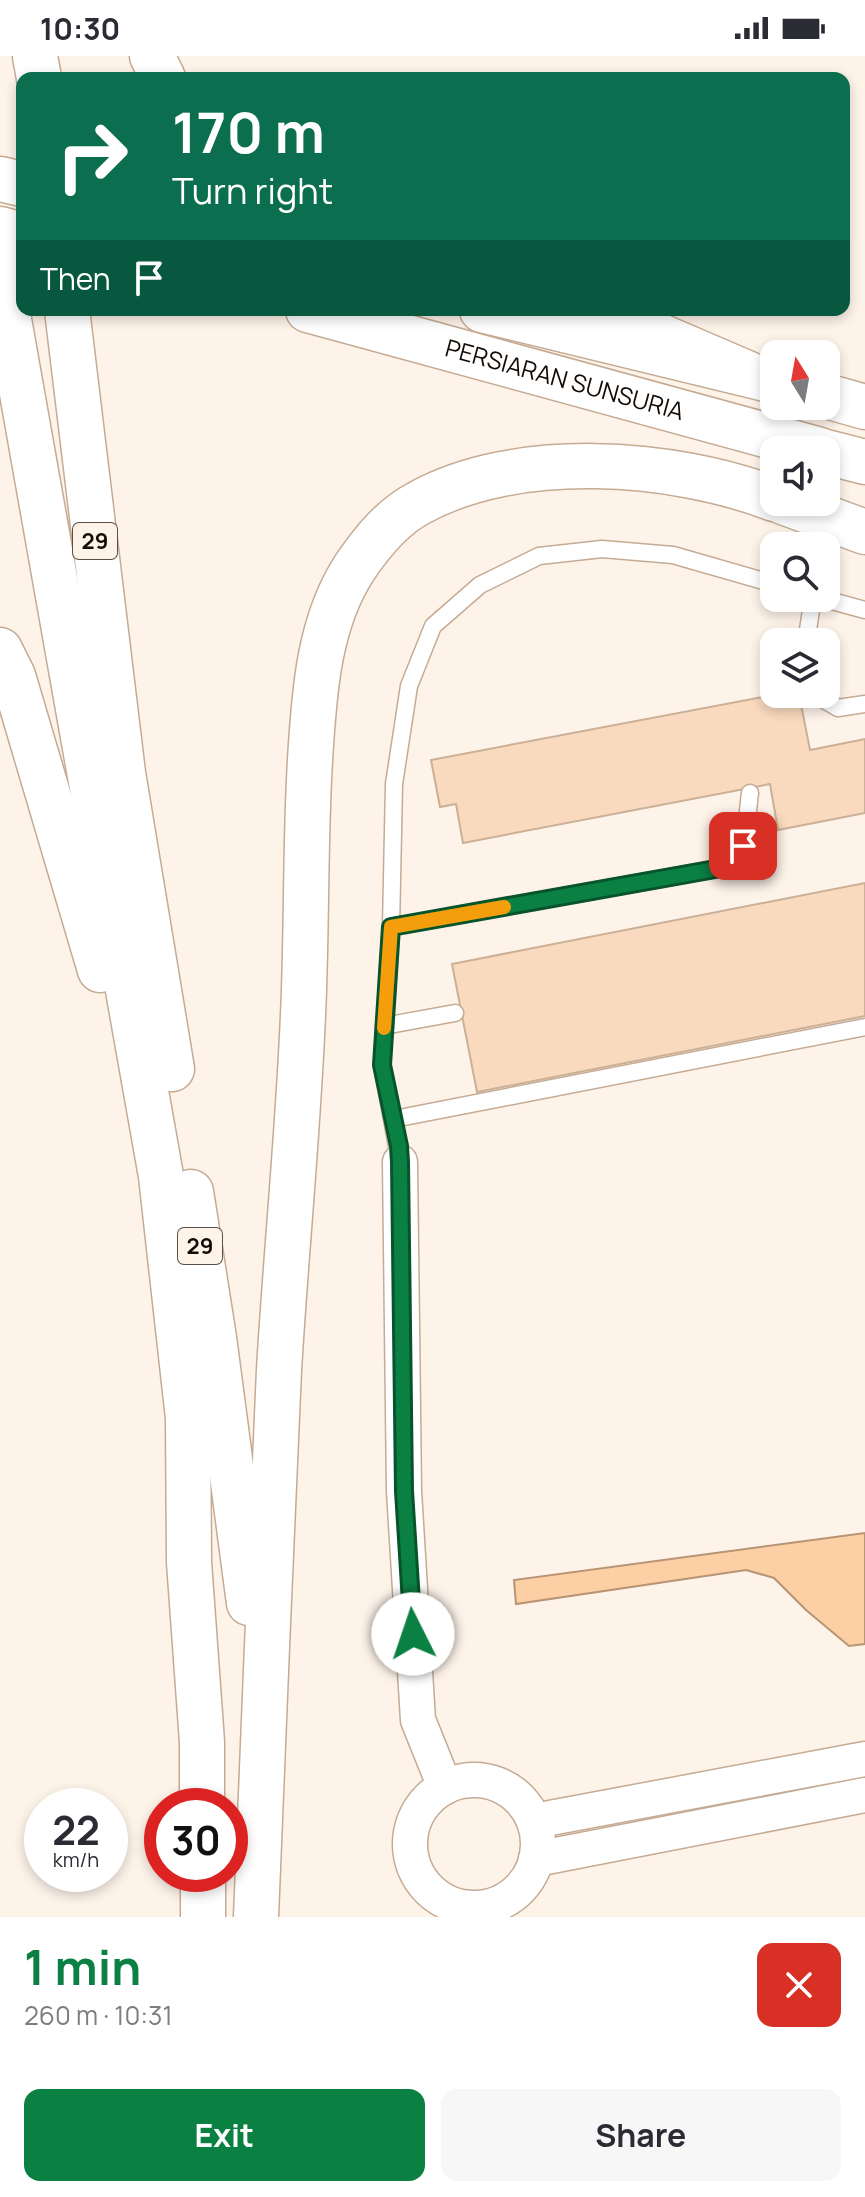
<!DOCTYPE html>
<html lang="en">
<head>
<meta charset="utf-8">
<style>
	:root { --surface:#fff; --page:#f7f7f7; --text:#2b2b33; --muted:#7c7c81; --accent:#0b8043 }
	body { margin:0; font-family:Manrope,sans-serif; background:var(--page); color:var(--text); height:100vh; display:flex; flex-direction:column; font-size:30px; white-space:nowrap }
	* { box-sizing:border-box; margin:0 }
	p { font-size:26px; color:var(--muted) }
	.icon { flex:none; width:44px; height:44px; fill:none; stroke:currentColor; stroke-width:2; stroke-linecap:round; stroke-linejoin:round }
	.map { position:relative; height:1861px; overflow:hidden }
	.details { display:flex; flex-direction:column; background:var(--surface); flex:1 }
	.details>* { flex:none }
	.hud { position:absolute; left:16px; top:16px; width:834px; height:244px; border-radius:16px; box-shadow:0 4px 12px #0003; background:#0b6e4f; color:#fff; overflow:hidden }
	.needle { width:52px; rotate:349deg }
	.tools { position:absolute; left:760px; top:284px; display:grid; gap:16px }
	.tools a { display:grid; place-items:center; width:80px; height:80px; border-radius:16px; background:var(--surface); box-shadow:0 4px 12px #0003; font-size:40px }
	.speed { position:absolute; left:24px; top:1732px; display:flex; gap:16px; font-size:40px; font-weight:700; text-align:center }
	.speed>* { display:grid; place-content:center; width:104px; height:104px; border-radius:50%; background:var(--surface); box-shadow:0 4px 12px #0003; line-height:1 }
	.speed small { font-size:20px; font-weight:400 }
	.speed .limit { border:12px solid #d22; background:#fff; color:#111 }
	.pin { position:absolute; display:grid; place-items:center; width:68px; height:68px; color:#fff; margin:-34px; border-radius:16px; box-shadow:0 4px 12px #0006 }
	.me { position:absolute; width:88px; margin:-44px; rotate:356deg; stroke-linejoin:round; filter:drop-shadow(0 0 6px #0008) }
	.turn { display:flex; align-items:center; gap:28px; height:168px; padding:0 24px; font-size:36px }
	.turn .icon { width:104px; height:104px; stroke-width:2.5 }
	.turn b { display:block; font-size:56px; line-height:68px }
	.then { display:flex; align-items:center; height:76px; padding:0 24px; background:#0003; gap:16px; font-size:30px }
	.round { display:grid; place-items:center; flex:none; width:84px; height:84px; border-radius:16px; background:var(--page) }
	.summary { display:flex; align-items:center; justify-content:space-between; height:136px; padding:0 24px }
	h1 { font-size:48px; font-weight:700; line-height:60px; color:var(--accent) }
	.primary-button { display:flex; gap:16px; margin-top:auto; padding:16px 24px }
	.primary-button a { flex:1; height:92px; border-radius:16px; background:var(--accent); color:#fff; font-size:32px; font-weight:700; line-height:92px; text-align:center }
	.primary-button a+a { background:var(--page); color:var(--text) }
	.status { display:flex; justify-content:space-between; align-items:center; height:56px; padding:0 40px; background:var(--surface); direction:ltr }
	.status svg { height:22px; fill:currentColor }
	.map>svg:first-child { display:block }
	.water { fill:#fdcfa4; stroke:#b79474; stroke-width:2 }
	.building { fill:#f9dabe; stroke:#cbb098; stroke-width:2 }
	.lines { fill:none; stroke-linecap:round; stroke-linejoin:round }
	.lane-casing { stroke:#c5ab93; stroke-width:19 }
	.street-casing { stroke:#c5ab93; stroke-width:37 }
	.secondary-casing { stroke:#c5ab93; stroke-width:47 }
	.highway-casing { stroke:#c5ab93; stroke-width:47 }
	.lane { stroke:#fff; stroke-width:16 }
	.street { stroke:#fff; stroke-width:34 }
	.secondary { stroke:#fff; stroke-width:44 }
	.highway { stroke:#fff; stroke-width:44 }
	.route-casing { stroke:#07532c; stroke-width:20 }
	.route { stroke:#0b8043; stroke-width:14 }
	.slow { stroke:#f59e0b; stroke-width:14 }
	.labels { text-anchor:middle; stroke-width:7; stroke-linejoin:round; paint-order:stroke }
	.shield { fill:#fef3e9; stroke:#5a5048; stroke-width:2 }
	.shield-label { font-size:22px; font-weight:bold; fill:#130a03 }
	.street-label { font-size:24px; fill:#130a03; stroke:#fef3e9 }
</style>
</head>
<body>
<div class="status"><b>10:30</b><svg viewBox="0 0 49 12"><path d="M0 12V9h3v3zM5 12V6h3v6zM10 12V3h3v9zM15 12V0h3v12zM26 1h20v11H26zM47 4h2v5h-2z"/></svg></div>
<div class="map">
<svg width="865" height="1861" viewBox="0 0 865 1861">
	<rect width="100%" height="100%" fill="#fef3e9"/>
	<!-- water -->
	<path class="water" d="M865 1477V1588L849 1590 806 1554 774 1522 746 1514 516 1548 514 1524Z"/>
	<!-- building -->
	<g class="building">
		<path d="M778 638H799L810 694 865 683V757L778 774 770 728 463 787 456 748 440 751 431 704Z"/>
		<path d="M865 827V960L477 1036 452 908Z"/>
	</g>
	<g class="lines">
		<!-- lane casing -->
		<g class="lane-casing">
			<g id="lane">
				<path d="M821 542 865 554"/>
				<path d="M806 586 813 542"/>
				<path d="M814 638 838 652 865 648"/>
				<path d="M391 871 721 812C748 797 746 766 750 737"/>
				<path d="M384 970 455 957"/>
				<path d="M394 1063 865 971"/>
				<path d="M400 1106 382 1009 391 871 394 728 409 630 433 570 480 529 539 500 602 493 673 499 774 528"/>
			</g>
		</g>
		<!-- street casing -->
		<g class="street-casing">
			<g id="street">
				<path d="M400 1106 404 1435 418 1664 445 1731"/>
				<circle cx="474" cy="1788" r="64"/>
				<path d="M534 1765 865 1703"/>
				<path d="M536 1803 865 1739"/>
			</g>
		</g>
		<!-- secondary casing -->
		<g class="secondary-casing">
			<g id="secondary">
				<path d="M0 123 22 128"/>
				<path d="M0 173 22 179"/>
				<path id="s1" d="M308 254 820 394"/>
				<path d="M482 254 774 325"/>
				<path d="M826 340 865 351"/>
				<path d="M826 396 865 406"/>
			</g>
		</g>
		<!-- highway casing -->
		<g class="highway-casing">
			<g id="highway">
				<path d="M35 0 39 22"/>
				<path d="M152 0 163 22"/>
				<path d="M0 213 161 1120 188 1362 189 1506 202 1686V1750"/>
				<path d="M67 254 123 717 172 1013"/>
				<path d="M600 254 749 318"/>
				<path d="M783 446 865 476"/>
				<path d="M0 594 13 620 100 914"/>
				<path d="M191 1136 214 1282 249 1547"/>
				<path d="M203 1818V1861"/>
				<path d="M256 1861C264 1679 270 1496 279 1314 286 1196 298 1078 303 959 307 874 305 789 310 704 314 639 318 567 355 511 372 486 392 461 419 447 516 393 673 404 774 443"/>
			</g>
		</g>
		<!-- lane -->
		<use href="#lane" class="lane"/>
		<!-- street -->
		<use href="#street" class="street"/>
		<!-- secondary -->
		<use href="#secondary" class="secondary"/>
		<!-- highway -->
		<use href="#highway" class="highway"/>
	</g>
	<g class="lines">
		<!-- route casing -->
		<g class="route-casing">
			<path id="route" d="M413 1578 404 1435 400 1106 399 1090 382 1009 391 871 721 812 735 805 743 790"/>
		</g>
		<!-- route -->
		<use href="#route" class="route"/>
		<!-- slow -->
		<path class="slow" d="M384 972 391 871 504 851"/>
	</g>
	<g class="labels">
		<!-- shield labels -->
		<g class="shield">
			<rect x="73" y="467" width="44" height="36" rx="6"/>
			<rect x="178" y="1172" width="44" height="36" rx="6"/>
		</g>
		<g class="shield-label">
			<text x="95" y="493">29</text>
			<text x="200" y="1198">29</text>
		</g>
		<!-- street labels -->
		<g class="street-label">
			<text dy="8" stroke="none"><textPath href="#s1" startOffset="266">PERSIARAN SUNSURIA</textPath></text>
		</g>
	</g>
</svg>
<div class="tools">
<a><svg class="needle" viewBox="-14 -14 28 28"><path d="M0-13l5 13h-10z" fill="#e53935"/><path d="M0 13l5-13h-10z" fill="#7c7c81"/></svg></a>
<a><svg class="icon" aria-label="sound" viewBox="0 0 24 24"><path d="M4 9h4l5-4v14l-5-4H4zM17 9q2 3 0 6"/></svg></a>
<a><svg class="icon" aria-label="search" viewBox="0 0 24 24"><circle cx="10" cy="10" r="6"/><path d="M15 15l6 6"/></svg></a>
<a><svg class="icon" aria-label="layers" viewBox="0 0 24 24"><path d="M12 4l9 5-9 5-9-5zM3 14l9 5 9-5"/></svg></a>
</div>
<div class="speed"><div>22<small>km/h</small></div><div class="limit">30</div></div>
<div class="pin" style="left:743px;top:790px;background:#d93025"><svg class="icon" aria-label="arrive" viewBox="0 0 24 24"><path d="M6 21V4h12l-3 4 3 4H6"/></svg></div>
<svg class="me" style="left:413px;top:1578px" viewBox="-20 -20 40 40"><circle r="19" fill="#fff"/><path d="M0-13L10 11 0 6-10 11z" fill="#0b8043"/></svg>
<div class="hud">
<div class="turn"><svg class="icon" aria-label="right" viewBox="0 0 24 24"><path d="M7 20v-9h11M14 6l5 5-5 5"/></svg><div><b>170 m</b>Turn right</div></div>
<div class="then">Then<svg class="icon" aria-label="arrive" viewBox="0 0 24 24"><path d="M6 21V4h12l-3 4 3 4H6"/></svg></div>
</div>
</div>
<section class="details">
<div class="summary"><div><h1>1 min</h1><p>260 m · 10:31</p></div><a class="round" style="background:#d93025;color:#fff"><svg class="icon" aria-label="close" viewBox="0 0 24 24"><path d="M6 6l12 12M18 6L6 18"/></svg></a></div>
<div class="primary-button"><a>Exit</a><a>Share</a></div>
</section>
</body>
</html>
